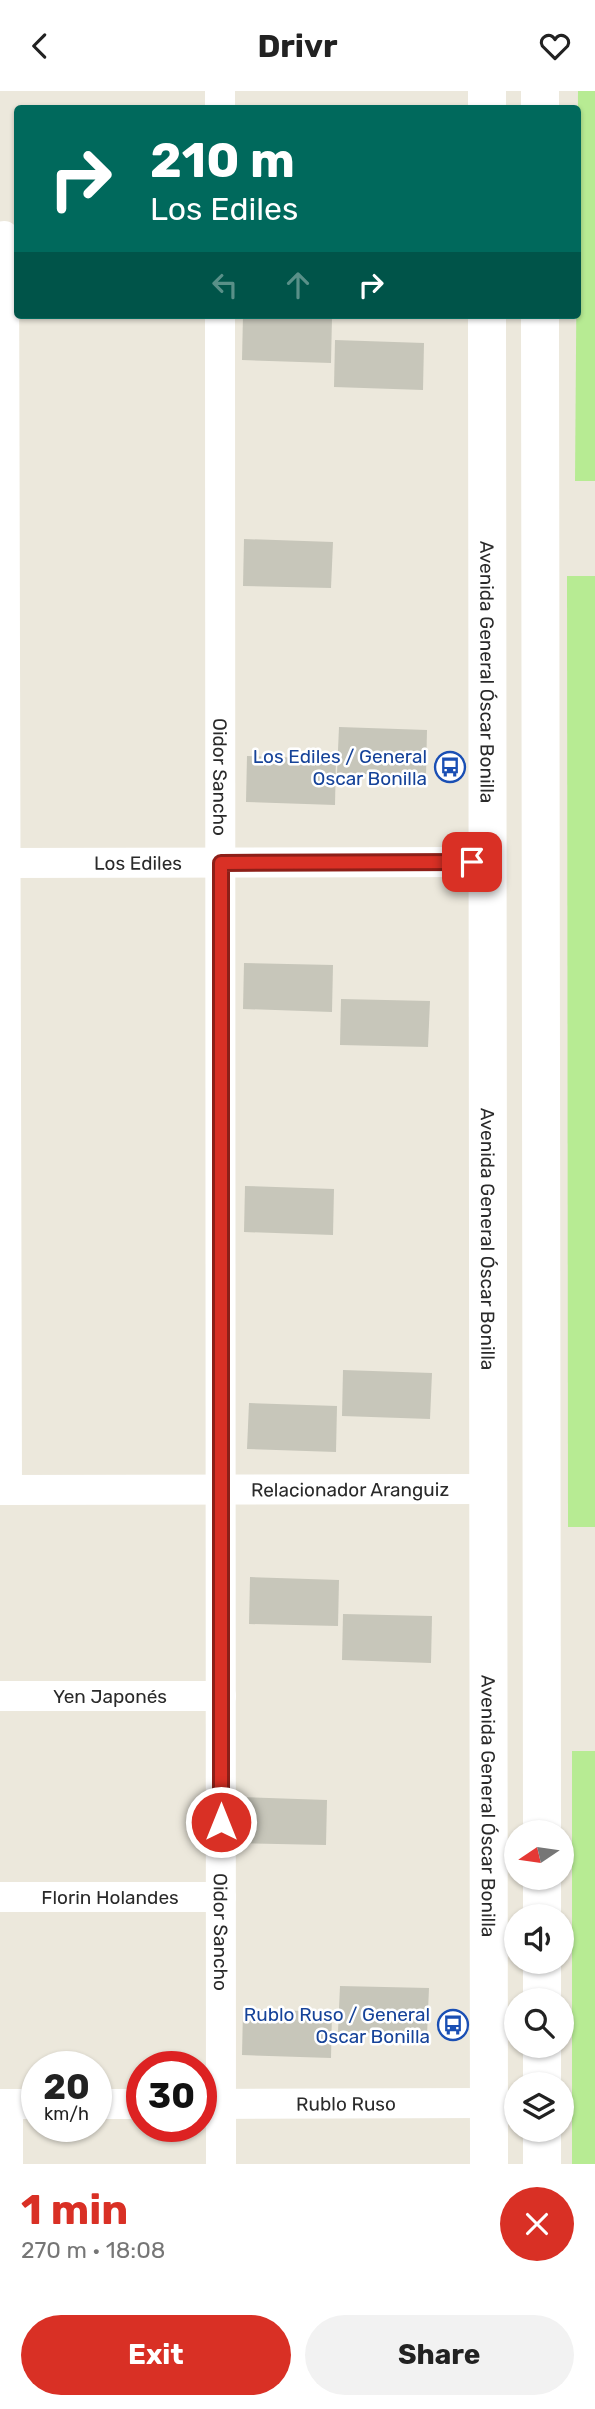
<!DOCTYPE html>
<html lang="en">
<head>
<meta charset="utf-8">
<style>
	:root { --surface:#fff; --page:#f2f2f2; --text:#222; --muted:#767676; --accent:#d93025 }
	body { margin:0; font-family:Rubik,sans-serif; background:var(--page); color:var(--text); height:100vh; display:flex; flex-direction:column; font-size:26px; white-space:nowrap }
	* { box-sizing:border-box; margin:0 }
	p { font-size:23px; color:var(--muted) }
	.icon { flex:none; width:38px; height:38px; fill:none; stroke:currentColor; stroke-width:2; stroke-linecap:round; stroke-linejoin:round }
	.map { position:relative; height:2073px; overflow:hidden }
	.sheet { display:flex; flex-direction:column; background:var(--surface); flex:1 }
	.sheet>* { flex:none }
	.guide { position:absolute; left:14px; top:14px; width:567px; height:214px; border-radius:7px; box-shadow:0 2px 5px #0004; background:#00695c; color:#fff; overflow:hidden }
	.needle { width:46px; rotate:257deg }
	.controls { position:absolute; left:504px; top:1729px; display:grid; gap:14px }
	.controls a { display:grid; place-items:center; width:70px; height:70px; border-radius:50%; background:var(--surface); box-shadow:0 2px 5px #0004; font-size:35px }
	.speed { position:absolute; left:21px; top:1960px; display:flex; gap:14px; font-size:35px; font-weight:700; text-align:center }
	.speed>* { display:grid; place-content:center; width:91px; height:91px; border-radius:50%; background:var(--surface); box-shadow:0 2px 5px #0004; line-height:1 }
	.speed small { font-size:18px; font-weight:400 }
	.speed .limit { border:10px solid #d22; background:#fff; color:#111 }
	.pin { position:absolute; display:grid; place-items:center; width:60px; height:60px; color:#fff; margin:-30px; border-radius:14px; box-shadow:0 4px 10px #0006 }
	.me { position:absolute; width:77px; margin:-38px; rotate:0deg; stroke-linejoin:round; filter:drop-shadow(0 0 5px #0008) }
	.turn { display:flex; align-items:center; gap:24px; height:147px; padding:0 21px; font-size:32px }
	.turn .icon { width:91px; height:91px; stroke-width:2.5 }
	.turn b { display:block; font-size:49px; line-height:60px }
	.lanes { display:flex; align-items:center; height:66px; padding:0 21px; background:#0003; justify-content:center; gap:35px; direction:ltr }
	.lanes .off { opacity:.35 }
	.round { display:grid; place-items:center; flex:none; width:74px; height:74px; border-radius:37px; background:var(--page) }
	.head { display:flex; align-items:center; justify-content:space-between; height:119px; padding:0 21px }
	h1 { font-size:42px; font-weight:700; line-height:52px; color:var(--accent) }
	.primary-button { display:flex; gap:14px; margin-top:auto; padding:14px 21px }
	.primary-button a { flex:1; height:80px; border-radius:42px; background:var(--accent); color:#fff; font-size:28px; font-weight:700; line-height:80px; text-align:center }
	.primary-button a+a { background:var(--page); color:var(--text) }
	header { display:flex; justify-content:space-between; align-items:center; height:91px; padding:0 21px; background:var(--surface); font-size:32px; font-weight:700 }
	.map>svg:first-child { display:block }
	.pitch { fill:#b7eb93 }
	.building { fill:#c7c6ba }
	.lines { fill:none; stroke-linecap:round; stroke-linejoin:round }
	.minor { stroke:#fff; stroke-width:30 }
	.secondary { stroke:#fff; stroke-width:38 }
	.route-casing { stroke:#8d1f18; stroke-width:18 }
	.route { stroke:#d93025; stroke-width:12 }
	.labels { text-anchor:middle; stroke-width:5; stroke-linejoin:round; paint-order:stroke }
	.street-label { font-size:19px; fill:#2a2a2a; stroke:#fff }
	.transit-label { font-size:19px; fill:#164399; stroke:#fff; text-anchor:end }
</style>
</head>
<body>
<header><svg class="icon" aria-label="back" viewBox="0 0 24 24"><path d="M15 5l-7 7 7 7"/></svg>Drivr<svg class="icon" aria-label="heart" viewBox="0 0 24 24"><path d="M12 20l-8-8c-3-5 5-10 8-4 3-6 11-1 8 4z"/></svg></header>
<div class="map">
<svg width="595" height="2073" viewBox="0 0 595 2073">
	<rect width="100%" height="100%" fill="#ece8dc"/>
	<!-- pitch -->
	<g class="pitch">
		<path d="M578 0H595V390H575Z"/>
		<path d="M567 485H595V1436H568Z"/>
		<rect x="572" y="1660" width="23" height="413"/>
	</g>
	<!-- building -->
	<g class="building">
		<path d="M243 224 332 226 331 272 242 269Z"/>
		<path d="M335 249 424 252 423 299 334 296Z"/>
		<path d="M244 448 333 451 331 497 243 495Z"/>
		<path d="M339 636 427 639 426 685 337 682Z"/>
		<path d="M247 665 336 668 335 714 246 711Z"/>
		<path d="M244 872 333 874 332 921 243 918Z"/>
		<path d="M341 908 430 910 428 956 340 954Z"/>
		<path d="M245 1095 334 1098 333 1144 244 1141Z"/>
		<path d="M343 1279 432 1282 430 1328 342 1325Z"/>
		<path d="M249 1312 337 1315 336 1361 247 1358Z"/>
		<path d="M250 1486 339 1489 338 1535 249 1533Z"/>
		<path d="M343 1523 432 1525 431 1572 342 1569Z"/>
		<path d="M238 1706 327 1709 326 1754 237 1752Z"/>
		<path d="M340 1895 429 1897 427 1944 338 1941Z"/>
		<path d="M243 1918 332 1921 331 1967 242 1964Z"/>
	</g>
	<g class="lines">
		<!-- minor -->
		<g class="minor">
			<path d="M220 18V0"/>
			<path d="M4 145 7 1399"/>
			<path id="s1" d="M220 224 221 2073"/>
			<path id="s2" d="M0 772 488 771"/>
			<path id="s3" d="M0 1399 489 1398"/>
			<path id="s4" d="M0 1605H221"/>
			<path id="s5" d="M0 1806H221"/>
			<path d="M0 2013H37"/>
			<path d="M8 2013V2073"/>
			<path d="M96 2013H142"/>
			<path id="s6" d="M202 2013 489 2012"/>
		</g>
		<!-- secondary -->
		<g class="secondary">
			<path d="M487 0V18"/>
			<path d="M540 0V18"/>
			<path id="s7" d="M487 224 489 2073"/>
			<path d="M540 224 542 1741"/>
			<path d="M542 1787V1825"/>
			<path d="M542 1871V1909"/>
			<path d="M542 1955V1993"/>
			<path d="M542 2039V2073"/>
		</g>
	</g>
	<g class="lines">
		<!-- route casing -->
		<g class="route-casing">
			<path id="route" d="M221 1731V772L472 771"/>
		</g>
		<!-- route -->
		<use href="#route" class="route"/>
	</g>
	<!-- icons -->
	<defs>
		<g id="bus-ring" transform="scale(1.575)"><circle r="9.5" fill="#fff" stroke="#1a4fb4" stroke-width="1.5"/><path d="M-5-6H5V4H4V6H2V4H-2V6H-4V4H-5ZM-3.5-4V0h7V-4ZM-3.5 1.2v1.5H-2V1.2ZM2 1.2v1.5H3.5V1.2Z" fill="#1a4fb4"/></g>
	</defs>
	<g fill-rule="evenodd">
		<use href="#bus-ring" x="450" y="676"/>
		<use href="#bus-ring" x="453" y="1934"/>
	</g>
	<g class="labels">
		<!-- street labels -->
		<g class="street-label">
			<text dy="7" stroke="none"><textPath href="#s7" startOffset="357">Avenida General Óscar Bonilla</textPath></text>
			<text dy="7" stroke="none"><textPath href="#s1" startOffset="462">Oidor Sancho</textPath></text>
			<text dy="7" stroke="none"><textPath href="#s2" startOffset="138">Los Ediles</textPath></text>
			<text dy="7" stroke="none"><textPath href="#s7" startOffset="924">Avenida General Óscar Bonilla</textPath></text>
			<text dy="7" stroke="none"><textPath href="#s3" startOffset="350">Relacionador Aranguiz</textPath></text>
			<text dy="7" stroke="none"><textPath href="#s4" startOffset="110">Yen Japonés</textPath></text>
			<text dy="7" stroke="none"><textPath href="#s7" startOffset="1491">Avenida General Óscar Bonilla</textPath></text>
			<text dy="7" stroke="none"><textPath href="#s5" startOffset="110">Florin Holandes</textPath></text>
			<text dy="7" stroke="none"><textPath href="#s1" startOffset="1617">Oidor Sancho</textPath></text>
			<text dy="7" stroke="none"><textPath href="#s6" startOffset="144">Rublo Ruso</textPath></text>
		</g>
		<!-- transit labels -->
		<g class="transit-label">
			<text x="427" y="672">Los Ediles / General<tspan x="427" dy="22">Oscar Bonilla</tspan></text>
			<text x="430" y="1930">Rublo Ruso / General<tspan x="430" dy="22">Oscar Bonilla</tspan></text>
		</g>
	</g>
</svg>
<div class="controls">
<a><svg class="needle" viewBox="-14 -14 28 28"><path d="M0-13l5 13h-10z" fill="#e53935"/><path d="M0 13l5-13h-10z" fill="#767676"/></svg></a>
<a><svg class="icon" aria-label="sound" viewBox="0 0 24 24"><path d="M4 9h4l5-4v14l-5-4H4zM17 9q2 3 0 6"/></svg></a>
<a><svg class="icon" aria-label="search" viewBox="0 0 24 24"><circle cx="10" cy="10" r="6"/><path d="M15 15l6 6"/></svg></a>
<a><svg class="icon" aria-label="layers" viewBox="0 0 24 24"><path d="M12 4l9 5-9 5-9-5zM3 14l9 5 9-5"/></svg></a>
</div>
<div class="speed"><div>20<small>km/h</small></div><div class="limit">30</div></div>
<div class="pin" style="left:472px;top:771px;background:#d93025"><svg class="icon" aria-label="arrive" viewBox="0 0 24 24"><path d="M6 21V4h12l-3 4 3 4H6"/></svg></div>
<svg class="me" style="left:221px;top:1731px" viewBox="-20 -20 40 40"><circle r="17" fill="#d93025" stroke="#fff" stroke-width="3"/><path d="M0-11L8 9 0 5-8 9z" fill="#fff"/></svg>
<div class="guide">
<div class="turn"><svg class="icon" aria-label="right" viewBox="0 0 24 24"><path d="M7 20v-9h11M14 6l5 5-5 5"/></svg><div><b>210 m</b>Los Ediles</div></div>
<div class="lanes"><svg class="icon off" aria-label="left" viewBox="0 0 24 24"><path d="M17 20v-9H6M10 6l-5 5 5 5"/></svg><svg class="icon off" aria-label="ahead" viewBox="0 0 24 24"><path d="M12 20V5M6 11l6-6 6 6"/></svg><svg class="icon" aria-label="right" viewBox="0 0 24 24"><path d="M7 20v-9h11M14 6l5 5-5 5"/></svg></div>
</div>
</div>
<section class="sheet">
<div class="head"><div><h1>1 min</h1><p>270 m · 18:08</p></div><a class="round" style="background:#d93025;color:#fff"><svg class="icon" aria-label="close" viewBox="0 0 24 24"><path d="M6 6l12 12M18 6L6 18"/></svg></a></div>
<div class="primary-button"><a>Exit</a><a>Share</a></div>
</section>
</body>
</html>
